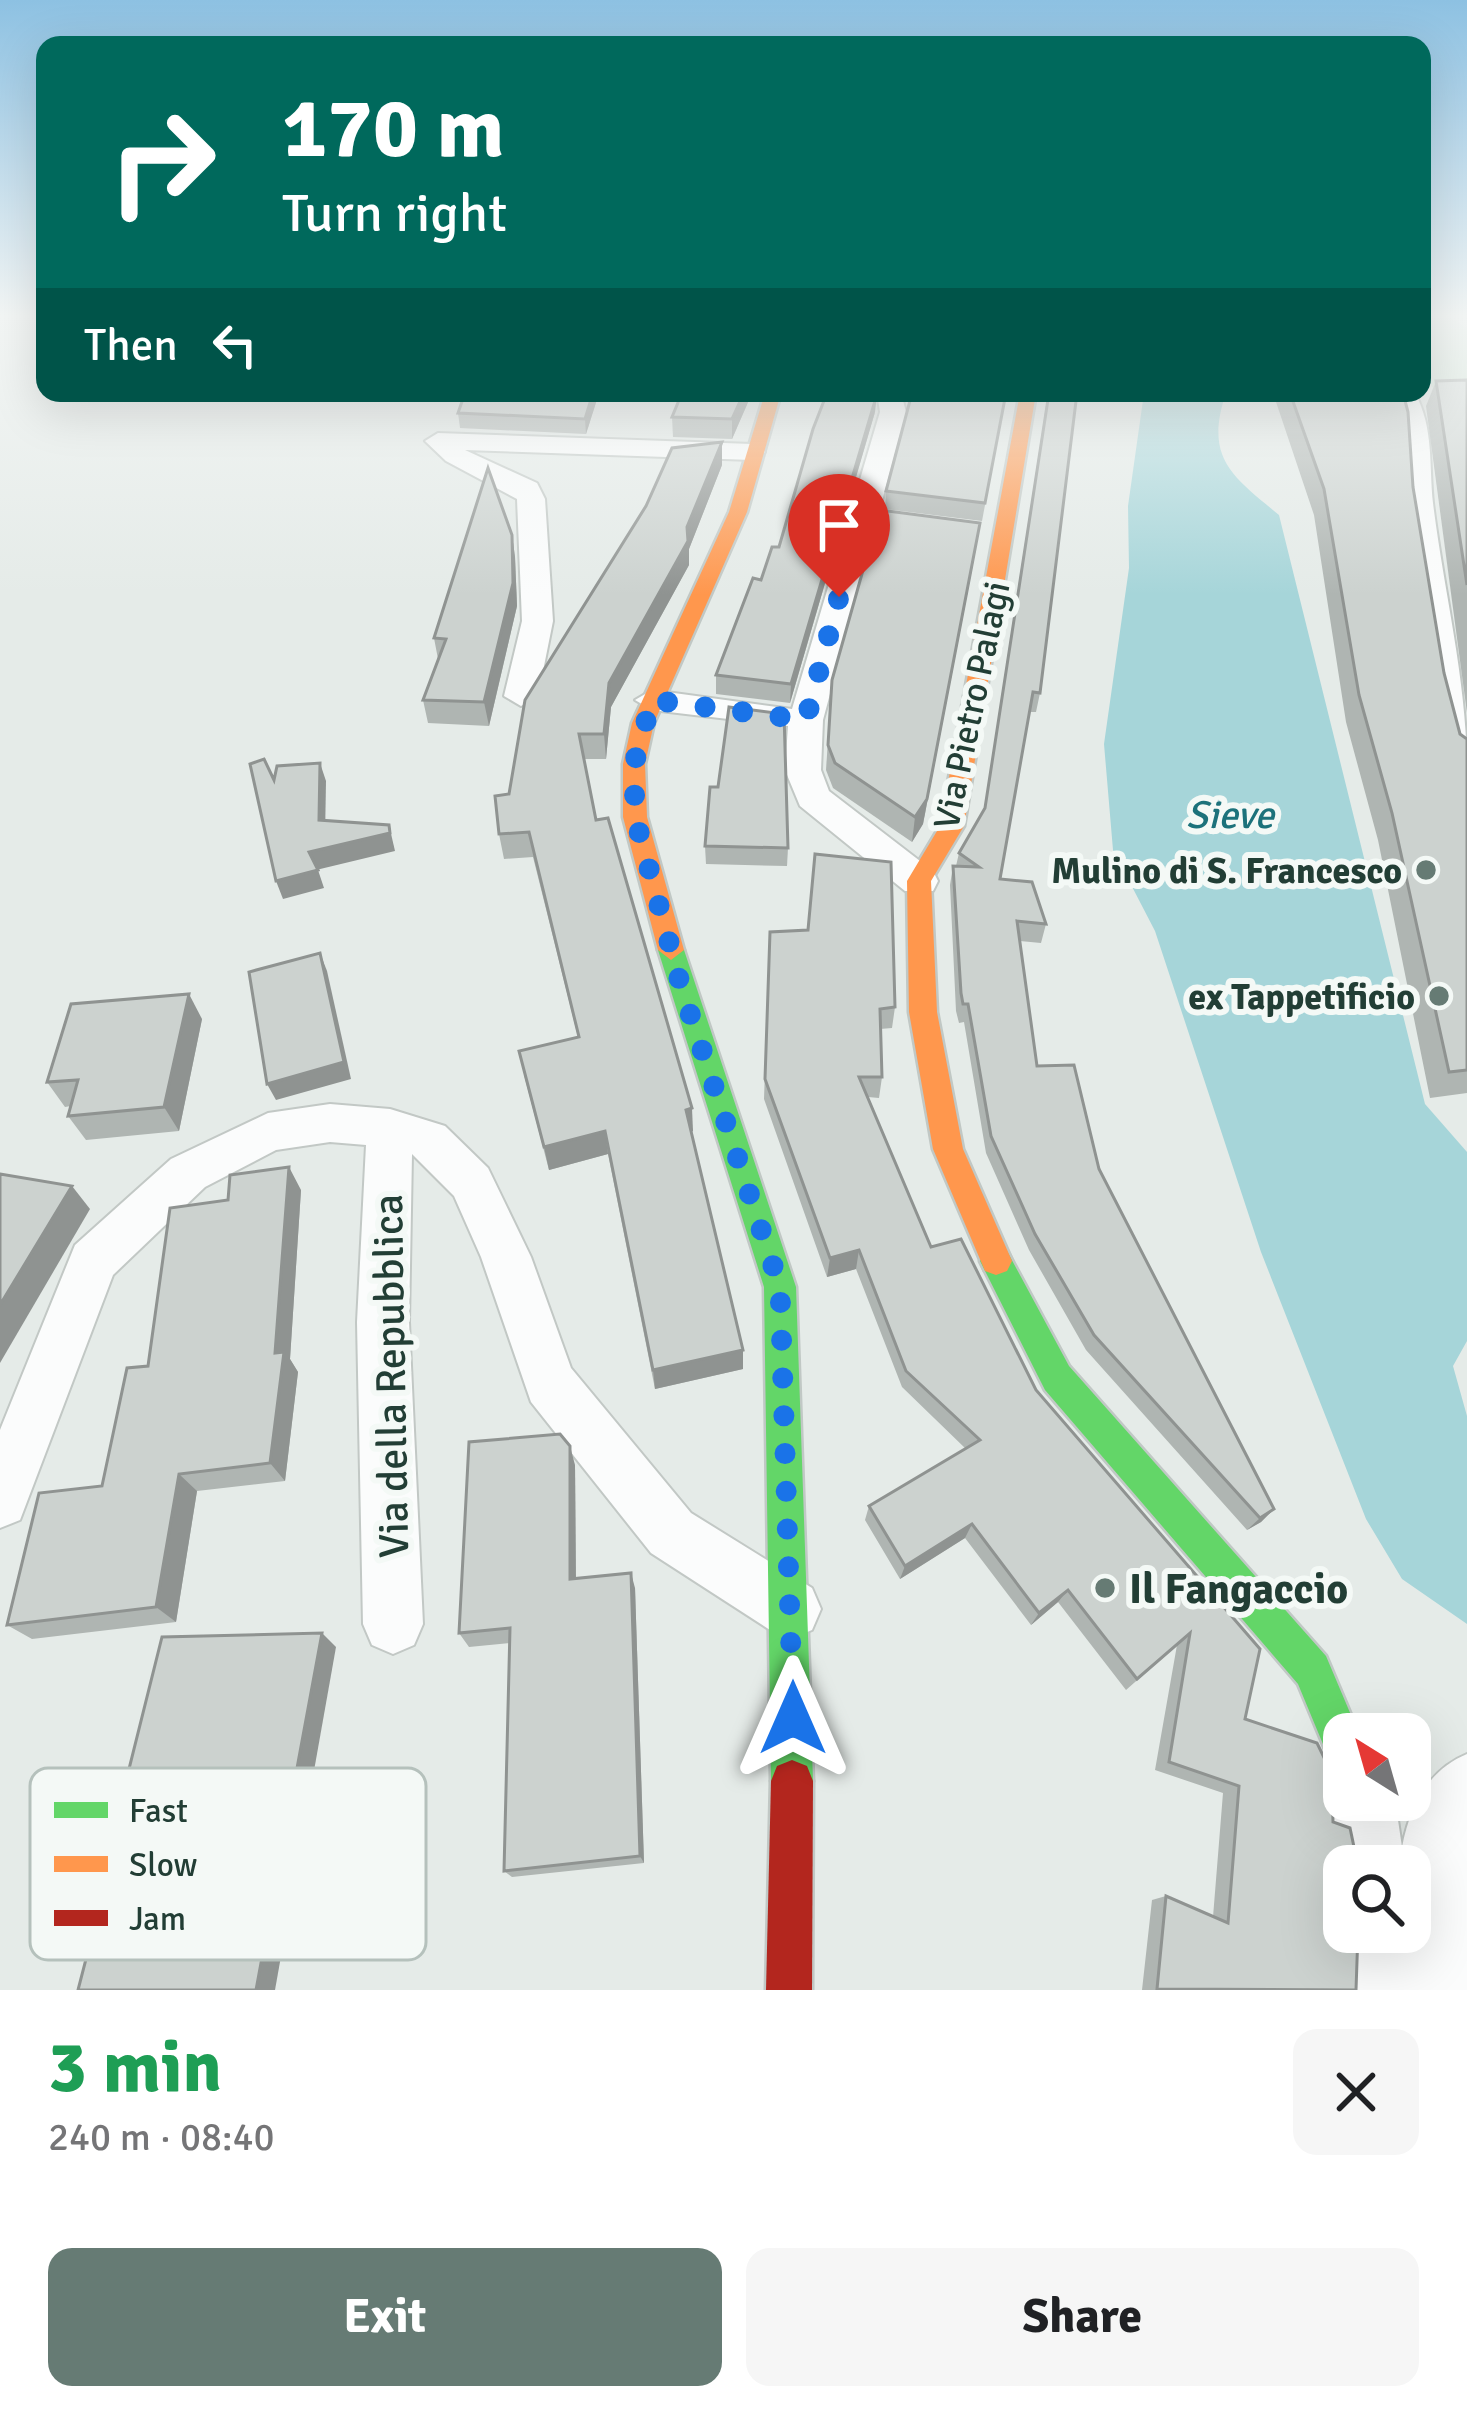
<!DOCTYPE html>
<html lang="en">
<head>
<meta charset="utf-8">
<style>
	:root { --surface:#fff; --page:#f6f6f6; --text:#202124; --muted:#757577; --accent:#667b74 }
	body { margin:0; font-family:Signika,sans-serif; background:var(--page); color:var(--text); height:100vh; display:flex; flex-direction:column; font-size:45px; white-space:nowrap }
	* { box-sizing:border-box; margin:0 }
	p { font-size:39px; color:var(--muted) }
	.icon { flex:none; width:66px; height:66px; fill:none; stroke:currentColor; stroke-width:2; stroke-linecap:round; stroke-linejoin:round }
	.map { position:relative; height:1990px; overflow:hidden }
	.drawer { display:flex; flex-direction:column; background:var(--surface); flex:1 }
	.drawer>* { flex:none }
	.hud { position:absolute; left:36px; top:36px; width:1395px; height:366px; border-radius:24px; box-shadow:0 12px 48px #0002; background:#00695c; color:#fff; overflow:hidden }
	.needle { width:78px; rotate:323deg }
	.fabs { position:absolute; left:1323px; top:1713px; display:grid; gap:24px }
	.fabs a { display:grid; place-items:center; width:108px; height:108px; border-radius:24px; background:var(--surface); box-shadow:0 12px 48px #0002; font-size:60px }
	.pin { position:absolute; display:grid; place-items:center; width:102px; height:102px; color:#fff; margin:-123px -51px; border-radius:50% 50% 50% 0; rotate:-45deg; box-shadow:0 0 12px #0007 }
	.pin .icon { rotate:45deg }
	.me { position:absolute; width:132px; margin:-66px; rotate:0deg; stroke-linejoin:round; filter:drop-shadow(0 0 9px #0008) }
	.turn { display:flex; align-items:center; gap:42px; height:252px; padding:0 48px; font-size:54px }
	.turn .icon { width:156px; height:156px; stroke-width:2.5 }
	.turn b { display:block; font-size:84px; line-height:102px }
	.then { display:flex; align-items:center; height:114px; padding:0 48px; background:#0003; gap:24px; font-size:45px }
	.round { display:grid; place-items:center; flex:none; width:126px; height:126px; border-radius:24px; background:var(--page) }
	.overview { display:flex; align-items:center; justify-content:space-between; height:204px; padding:0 48px }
	h1 { font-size:72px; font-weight:800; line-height:90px; color:#1e9e55 }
	.button { display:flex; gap:24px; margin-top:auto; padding:24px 48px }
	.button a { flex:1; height:138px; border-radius:24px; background:var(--accent); color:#fff; font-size:48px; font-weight:800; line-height:138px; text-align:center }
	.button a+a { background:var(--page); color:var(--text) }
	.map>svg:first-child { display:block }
	.green { fill:#cee4d3 }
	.water { fill:#a6d5d9 }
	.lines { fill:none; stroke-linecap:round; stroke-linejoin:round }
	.street-casing { stroke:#c2c8c5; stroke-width:4 }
	.fast-casing { stroke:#c1c8c5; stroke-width:5 }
	.slow-casing { stroke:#c1c8c5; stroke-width:5 }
	.jam-casing { stroke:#c1c8c5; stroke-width:5 }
	.street { fill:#fbfcfc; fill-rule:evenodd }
	.fast { fill:#63d668; fill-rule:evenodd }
	.slow { fill:#ff974d; fill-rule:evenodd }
	.jam { fill:#b3261e; fill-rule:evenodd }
	.wall { fill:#afb5b2 }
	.shaded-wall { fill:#8f9391 }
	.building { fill:#ccd2cf; stroke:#8f9391; stroke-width:3 }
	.route { stroke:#1a73e8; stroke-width:21; stroke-dasharray:0 37.8 }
	.poi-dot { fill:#667b74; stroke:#f4f9f6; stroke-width:4.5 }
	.labels { text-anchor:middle; stroke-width:12; stroke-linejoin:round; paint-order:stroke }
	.street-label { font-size:36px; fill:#223e35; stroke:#f4f9f6 }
	.poi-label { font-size:36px; font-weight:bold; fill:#223e35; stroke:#f4f9f6; text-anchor:end }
	.water-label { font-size:39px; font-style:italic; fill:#1c727b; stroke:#f4f9f6 }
	.near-street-label { font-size:42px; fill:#223e35; stroke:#f4f9f6 }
	.near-poi-label { font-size:42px; font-weight:bold; fill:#223e35; stroke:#f4f9f6; text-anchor:start }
	.key { fill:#f4f9f6; stroke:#b5c1bc; stroke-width:3 }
	.key-label { font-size:33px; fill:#223e35 }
</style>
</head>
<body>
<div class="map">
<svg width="1467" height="1990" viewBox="0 0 1467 1990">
	<rect width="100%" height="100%" fill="#e5ebe8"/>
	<!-- green -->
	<path class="green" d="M1422 316H1448L1467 328V399H1448L1422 379Z"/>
	<!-- water -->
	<path class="water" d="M1144 393H1226C1204 458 1232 476 1279 515L1425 1104 1467 1152V1341L1453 1366 1467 1416V1624L1402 1579 1366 1519 1261 1252 1155 931 1113 850 1104 744 1129 568 1128 506Z"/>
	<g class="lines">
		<!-- street casing -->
		<g class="street-casing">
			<g id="street">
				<path d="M877 393H901L906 412 823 720 821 770 829 791 933 871 938 881 933 891H905L800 806 785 770 788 726 652 710 635 700 652 690 792 709 880 412Z"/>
				<path d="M1391 393H1415C1434 428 1429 465 1433 503 1444 593 1467 680 1467 771L1449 760C1426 679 1416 596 1406 512 1402 472 1409 431 1391 393Z"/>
				<path d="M438 433 752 444 765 452 752 460 465 450 537 483 545 499 553 621 538 696 521 706 504 696 522 621 517 499 446 461 425 441Z"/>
				<path d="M330 1104 390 1109 445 1126 488 1168 531 1257 571 1368 691 1513 812 1588 821 1609 812 1630 791 1639 770 1630 651 1553 531 1402 481 1257 454 1196 412 1154 409 1322 423 1624 414 1645 393 1654 372 1645 363 1624 357 1322 366 1145 330 1142 276 1150 205 1187 113 1275 20 1520 0 1528V1430L75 1245 171 1159 268 1113Z"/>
				<path d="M1467 1754V1990H1355L1348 1932H1410V1866H1344V1879L1329 1800 1339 1777 1344 1775V1800H1395L1402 1847C1410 1806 1428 1770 1467 1754Z"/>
			</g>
		</g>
		<!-- fast casing -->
		<g class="fast-casing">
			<g id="fast">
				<path d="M671 940 684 950 796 1287 813 1781 807 1796 792 1802 777 1796 771 1781 764 1287 658 950Z"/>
				<path d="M996 1247 1007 1251 1069 1366 1326 1656 1359 1734H1344V1767L1330 1761 1298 1684 1045 1390 980 1261 985 1251Z"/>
			</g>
		</g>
		<!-- slow casing -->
		<g class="slow-casing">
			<g id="slow">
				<path d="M765 393H781L747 512 654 723 645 764 647 817 684 950 671 960 658 950 623 817V764L632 723 729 512Z"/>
				<path d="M1020 393H1036L964 826 931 881 937 1012 963 1149 1012 1261 1007 1271 996 1275 985 1271 933 1149 909 1012 907 881 940 826Z"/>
			</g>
		</g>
		<!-- jam casing -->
		<g class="jam-casing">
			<path id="jam" d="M792 1760 807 1766 813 1781 812 1990H766L771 1781 777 1766Z"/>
		</g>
		<!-- street -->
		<use href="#street" class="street"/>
		<!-- fast -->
		<use href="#fast" class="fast"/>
		<!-- slow -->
		<use href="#slow" class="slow"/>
		<!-- jam -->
		<use href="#jam" class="jam"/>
	</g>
	<!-- wall -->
	<g class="wall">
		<path d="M1467 380V713L1426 406 1436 381Z"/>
		<path d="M465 393H599L586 434 460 428 458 413Z"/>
		<path d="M752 393 732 439 673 437 672 417Z"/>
		<path d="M905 393H1006L982 521 885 509 886 491 909 406Z"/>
		<path d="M1048 393 1040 693 1036 712H1029L1000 879 1046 924 1041 943 1020 941 1037 1066 1099 1169 1274 1509 1261 1522 1247 1530 1086 1350 1029 1250 986 1153 964 1022 959 1023 956 1011 950 885 953 866H956L959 853 984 810Z"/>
		<path d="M1273 393H1403L1413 487 1444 673 1460 734 1467 739V1093L1430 1098 1378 840 1346 722 1314 515Z"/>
		<path d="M875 412 790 703 716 694V675L779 547Z"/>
		<path d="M722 442V465L689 549V565L611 707 606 759H583L596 820 693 1131 691 1132 743 1369 655 1389 608 1154 549 1170 524 1075 578 1037 533 857 504 859 499 834 509 794Z"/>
		<path d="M512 535 515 557 517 606 489 726 428 723 423 700 438 659 434 638Z"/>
		<path d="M976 548 923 824 912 842 833 788 826 770 832 680Z"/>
		<path d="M705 846 788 848 787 866 706 864Z"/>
		<path d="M808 930 895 1007 892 1028 880 1029 882 1077 879 1098 868 1097 931 1247 1036 1390 1245 1719 1333 1822 1356 1990H1142L1152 1900 1166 1896 1213 1917 1223 1793 1155 1770 1177 1645 1126 1690 1058 1602 1031 1625 965 1538 900 1579 865 1520 869 1506 966 1449 902 1387 856 1269 827 1277 764 1099 770 932Z"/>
		<path d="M202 1019 179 1131 86 1140 68 1116 71 1106 65 1107 47 1082Z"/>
		<path d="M301 1190 290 1359 298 1372 285 1481 197 1491 176 1622 32 1639 7 1625 102 1486 148 1366Z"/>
		<path d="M575 1465 576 1579 635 1588 644 1863 512 1877 504 1871 510 1643 469 1647 459 1633Z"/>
	</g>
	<!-- shaded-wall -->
	<g class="shaded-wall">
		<path d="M593 393H599L586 434 585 419Z"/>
		<path d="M744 393H752L732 439V419Z"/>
		<path d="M877 394 875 412 790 703 791 684Z"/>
		<path d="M722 442V465L689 549V565L611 707 606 759 604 734 609 683 687 527Z"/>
		<path d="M512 535 515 557 517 606 489 726 484 702Z"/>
		<path d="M976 548 923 824 912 842 915 817Z"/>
		<path d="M320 763 326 781 325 838 319 820Z"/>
		<path d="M389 825 395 851 316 870 309 852Z"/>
		<path d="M318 870 324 888 283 899 276 881Z"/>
		<path d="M320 953 327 971 351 1079 276 1100 267 1084Z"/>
		<path d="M189 994 202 1019 179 1131 164 1107Z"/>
		<path d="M692 1108 693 1131 687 1133 686 1110Z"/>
		<path d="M605 1131 608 1154 549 1170 544 1147Z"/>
		<path d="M289 1167 301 1190 290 1359 298 1372 285 1481 270 1463 275 1353Z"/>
		<path d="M72 1186 90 1209 0 1363V1305Z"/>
		<path d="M859 1250 856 1269 827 1277 830 1258Z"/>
		<path d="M743 1350V1369L655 1389 653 1370Z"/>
		<path d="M570 1446 575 1465 576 1595 570 1579Z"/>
		<path d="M179 1474 197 1491 176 1622 156 1607Z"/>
		<path d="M1274 1509 1261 1522 1247 1530 1260 1518Z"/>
		<path d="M972 1524 965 1538 900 1579 905 1566Z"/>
		<path d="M631 1573 635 1588 644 1863 640 1856Z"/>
		<path d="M1068 1590 1058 1602 1031 1625 1039 1613Z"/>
		<path d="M322 1633 336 1647 275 1990H256Z"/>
	</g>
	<!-- building -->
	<g class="building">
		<path d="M1467 380V585L1436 381Z"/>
		<path d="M465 393H593L585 419 458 413Z"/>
		<path d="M682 393H744L732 419 672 417Z"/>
		<path d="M827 393 877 394 791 684 716 675 753 578 761 580 772 547H779L813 429Z"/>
		<path d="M912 393H1006L985 503 886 491Z"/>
		<path d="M1049 393H1077L1040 693 1033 692 1000 879 1032 882 1046 924 1017 921 1037 1066 1074 1065 1099 1169 1274 1509 1260 1518 1094 1335 1035 1234 991 1136 968 1004H963L961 993 953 866 979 867 959 853 985 808Z"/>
		<path d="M1290 393H1403L1408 412 1413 487 1444 673 1460 734 1467 739V1070L1449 1072 1392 813 1359 695 1324 489Z"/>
		<path d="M722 442 687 527 688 541 609 683 604 734H579L596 820 608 818 692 1108 686 1110 743 1350 653 1370 605 1131 544 1147 519 1051 579 1037 529 832 499 834 495 796 509 794 525 700 646 506 672 448Z"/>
		<path d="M488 468 512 535 513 583 484 702 423 700 446 639 434 638Z"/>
		<path d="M880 510 980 523 927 799 915 817 835 763 828 745 832 680Z"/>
		<path d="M729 707 784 714 788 848 705 846 710 787H718Z"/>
		<path d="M264 759 274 780 277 766 320 763 319 820 389 825 390 833 309 852 318 870 276 881 250 764Z"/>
		<path d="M815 854 891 862 895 1007 880 1009 882 1077H859L931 1247 961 1239 1036 1390 1260 1649 1245 1719 1317 1743 1332 1774 1333 1822 1350 1828 1358 1866H1344V1932H1358L1356 1990 1157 1989 1166 1896 1228 1923 1239 1786 1169 1762 1190 1633 1137 1679 1068 1590 1039 1613 972 1524 905 1566 869 1506 980 1440 906 1371 859 1250 830 1258 765 1079 770 932 808 930Z"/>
		<path d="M320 953 344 1062 267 1084 249 972Z"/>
		<path d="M189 994 164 1107 68 1116 78 1080 47 1082 71 1004Z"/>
		<path d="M289 1167 275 1353 284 1352 270 1463 179 1474 156 1607 7 1625 39 1493 102 1486 127 1368 148 1366 170 1208 228 1200 230 1175Z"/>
		<path d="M0 1174 72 1186 0 1305Z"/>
		<path d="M560 1434 570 1446V1579L631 1573 640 1856 504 1871 510 1628 459 1633 469 1442Z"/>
		<path d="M322 1633 256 1990H78L128 1797H122L162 1637Z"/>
	</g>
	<!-- sky -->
	<linearGradient id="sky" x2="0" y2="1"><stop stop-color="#8dc1e2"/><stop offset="0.53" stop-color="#f3f6f5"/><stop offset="1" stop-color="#f3f6f5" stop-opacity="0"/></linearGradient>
	<rect width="1467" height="595" fill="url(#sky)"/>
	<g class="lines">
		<!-- route -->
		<path class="route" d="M793 1718 780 1287 681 986 635 817 634 764 652 700 806 720 839 597"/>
	</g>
	<!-- markers -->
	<g class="poi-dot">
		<circle cx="1426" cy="870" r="12"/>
		<circle cx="1439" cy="996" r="12"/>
		<circle cx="1105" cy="1588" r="12"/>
	</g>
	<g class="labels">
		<!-- street labels -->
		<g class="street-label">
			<text transform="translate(971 705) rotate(-78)" y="13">Via Pietro Palagi</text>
		</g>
		<!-- poi labels -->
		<g class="poi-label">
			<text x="1402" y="883">Mulino di S. Francesco</text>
			<text x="1415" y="1009">ex Tappetificio</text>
		</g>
		<!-- water labels -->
		<g class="water-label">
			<text x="1230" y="828">Sieve</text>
		</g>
		<!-- near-street labels -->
		<g class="near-street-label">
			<text transform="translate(390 1376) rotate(-91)" y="15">Via della Repubblica</text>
		</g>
		<!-- near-poi labels -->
		<g class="near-poi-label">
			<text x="1129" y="1603">Il Fangaccio</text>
		</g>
	</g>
	<!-- legend -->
	<rect x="30" y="1768" width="396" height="192" rx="18" class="key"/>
	<rect x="54" y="1802" width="54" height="16" fill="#63d668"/>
	<rect x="54" y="1856" width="54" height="16" fill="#ff974d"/>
	<rect x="54" y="1910" width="54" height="16" fill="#b3261e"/>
	<g class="key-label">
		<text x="129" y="1822">Fast</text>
		<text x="129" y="1876">Slow</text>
		<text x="129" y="1930">Jam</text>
	</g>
</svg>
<div class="fabs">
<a><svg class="needle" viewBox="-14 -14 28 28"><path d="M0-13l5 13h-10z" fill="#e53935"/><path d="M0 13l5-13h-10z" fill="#757577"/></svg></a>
<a><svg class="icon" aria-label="search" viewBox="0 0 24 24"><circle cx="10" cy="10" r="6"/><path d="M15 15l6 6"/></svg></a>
</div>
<div class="pin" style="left:839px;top:597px;background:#d93025"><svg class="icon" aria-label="arrive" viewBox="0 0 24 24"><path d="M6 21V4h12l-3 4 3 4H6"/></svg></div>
<svg class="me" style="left:793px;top:1718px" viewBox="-20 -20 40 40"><path d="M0-17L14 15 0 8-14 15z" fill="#1a73e8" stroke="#fff" stroke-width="4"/></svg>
<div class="hud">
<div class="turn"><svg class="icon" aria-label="right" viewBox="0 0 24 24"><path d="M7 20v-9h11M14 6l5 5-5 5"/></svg><div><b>170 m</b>Turn right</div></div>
<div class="then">Then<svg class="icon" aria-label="left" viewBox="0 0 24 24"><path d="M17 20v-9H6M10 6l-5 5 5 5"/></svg></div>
</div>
</div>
<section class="drawer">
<div class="overview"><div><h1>3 min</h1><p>240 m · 08:40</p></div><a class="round"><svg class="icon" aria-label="close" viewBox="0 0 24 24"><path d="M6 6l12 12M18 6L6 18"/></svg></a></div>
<div class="button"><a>Exit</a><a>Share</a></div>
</section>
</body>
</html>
